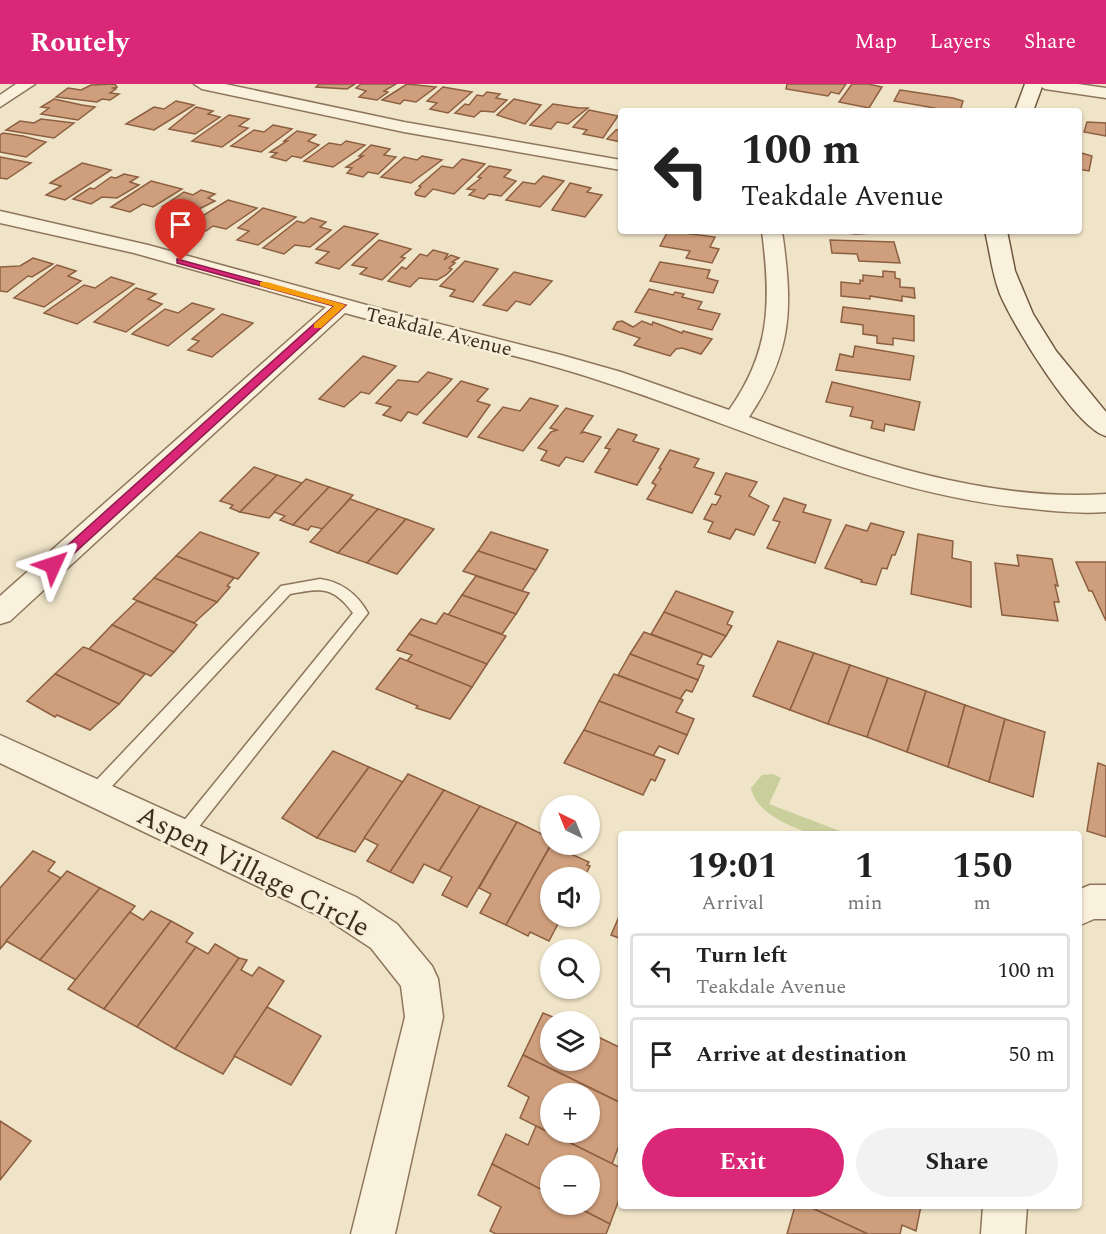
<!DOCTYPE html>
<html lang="en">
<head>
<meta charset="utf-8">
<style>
	:root { --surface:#fff; --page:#f2f2f2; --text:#222; --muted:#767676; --line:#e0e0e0; --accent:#db2777 }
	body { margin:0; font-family:Spectral,serif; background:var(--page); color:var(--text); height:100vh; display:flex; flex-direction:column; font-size:22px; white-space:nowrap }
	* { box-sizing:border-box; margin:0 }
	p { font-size:20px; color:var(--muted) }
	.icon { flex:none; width:33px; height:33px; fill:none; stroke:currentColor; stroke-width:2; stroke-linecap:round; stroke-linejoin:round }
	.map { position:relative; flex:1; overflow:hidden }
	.panel { position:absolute; left:618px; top:747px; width:464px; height:378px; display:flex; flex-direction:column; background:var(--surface); border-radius:6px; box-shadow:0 2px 4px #0004 }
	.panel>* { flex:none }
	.top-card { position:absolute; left:618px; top:24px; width:464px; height:126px; border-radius:6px; box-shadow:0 2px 4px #0004; background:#fff; color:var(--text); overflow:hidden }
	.needle { width:39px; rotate:317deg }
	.controls { position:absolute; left:540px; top:711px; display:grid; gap:12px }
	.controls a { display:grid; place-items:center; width:60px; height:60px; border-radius:50%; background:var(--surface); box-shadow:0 2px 4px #0004; font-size:30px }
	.pin { position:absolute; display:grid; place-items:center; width:51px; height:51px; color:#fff; margin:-62px -26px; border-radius:50% 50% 50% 0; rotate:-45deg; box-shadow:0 0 6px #0007 }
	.pin .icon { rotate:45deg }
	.me { position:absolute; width:66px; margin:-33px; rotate:48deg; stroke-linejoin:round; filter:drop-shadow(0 0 4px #0008) }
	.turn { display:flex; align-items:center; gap:21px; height:126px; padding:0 24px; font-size:27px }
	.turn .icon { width:78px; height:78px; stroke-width:2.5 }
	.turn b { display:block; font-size:42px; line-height:51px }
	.eta { display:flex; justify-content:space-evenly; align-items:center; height:102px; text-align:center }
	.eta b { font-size:36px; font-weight:700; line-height:42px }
	.button { display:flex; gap:12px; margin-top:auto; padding:12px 24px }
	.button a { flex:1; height:69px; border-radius:36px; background:var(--accent); color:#fff; font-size:24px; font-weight:700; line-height:69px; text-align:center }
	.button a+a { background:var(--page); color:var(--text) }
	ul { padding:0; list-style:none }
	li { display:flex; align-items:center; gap:18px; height:75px; margin:0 12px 9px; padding:0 12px; border:3px solid var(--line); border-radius:6px }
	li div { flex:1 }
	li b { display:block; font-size:22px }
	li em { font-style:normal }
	header { display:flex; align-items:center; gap:36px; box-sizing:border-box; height:84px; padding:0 30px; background:var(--accent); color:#fff }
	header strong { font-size:28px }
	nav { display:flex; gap:33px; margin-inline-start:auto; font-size:21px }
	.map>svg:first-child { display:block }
	.green { fill:#c9cf9b }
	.building { fill:#cf9f7d; stroke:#8d5f41; stroke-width:1.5; fill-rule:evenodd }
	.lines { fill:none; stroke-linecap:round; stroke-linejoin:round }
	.lane-casing { stroke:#8d765c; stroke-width:3 }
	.street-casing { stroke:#8d765c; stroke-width:3 }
	.secondary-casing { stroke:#6f573f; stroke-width:3 }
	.lane { fill:#faf1dc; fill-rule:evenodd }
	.street { fill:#faf1dc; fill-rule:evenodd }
	.secondary { fill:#faf1dc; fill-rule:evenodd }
	.route { fill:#db2777; stroke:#8e194d; stroke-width:1.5 }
	.slow { fill:#f59e0b }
	.labels { text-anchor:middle; stroke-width:5; stroke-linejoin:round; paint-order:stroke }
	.far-street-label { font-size:20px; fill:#3d2e20; stroke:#f7eed8 }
	.near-street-label { font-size:28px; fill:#3d2e20; stroke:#f7eed8 }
</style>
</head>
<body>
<header>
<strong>Routely</strong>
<nav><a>Map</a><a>Layers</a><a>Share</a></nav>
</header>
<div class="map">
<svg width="1106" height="1150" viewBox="0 0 1106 1150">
	<rect width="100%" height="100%" fill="#f0e4c8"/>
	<!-- green -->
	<path class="green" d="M773 690 781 694 769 720 848 750C838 750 825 752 814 750 792 745 755 728 751 704L762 691Z"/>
	<!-- building -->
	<g class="building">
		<path d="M115 0 117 3 113 4 116 5 110 9 119 10 110 16 102 15 97 18 56 13 68 4 81 6 91 1Z"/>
		<path d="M319 0H355L347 5 316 3Z"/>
		<path d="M361 0H396L384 7 388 8 377 16 359 13 366 7 356 4Z"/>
		<path d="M407 0 436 3 416 18 404 16 400 20 382 16Z"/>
		<path d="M787 0H846L839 10 831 8 828 12 786 5Z"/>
		<path d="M852 0H868L882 3 869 24 839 18Z"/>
		<path d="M443 3 472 8 448 29 430 25 437 19 427 17Z"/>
		<path d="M900 6 953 14 963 17 960 27H934L935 24 894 17Z"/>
		<path d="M487 8 500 10 496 14 507 16 494 28 481 27 474 33 455 29 465 20 469 21 477 11 483 12Z"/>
		<path d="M54 15 82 21 95 23 78 36 41 30 49 24 41 23Z"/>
		<path d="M514 15 541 21 525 40 497 31Z"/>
		<path d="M176 17 194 21 154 46 126 40 154 23 164 25Z"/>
		<path d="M553 20 579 24H588L568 40 557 38 551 45 530 41Z"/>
		<path d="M196 23 213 27 208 30 220 33 195 50 169 45Z"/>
		<path d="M589 26 618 32 603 54 583 50 587 46 573 43Z"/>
		<path d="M229 31 249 35 239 42 248 44 222 63 192 57Z"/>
		<path d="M41 35 74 39 54 54 6 46 20 37 34 39Z"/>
		<path d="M1087 38 1106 39V52L1084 48Z"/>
		<path d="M273 41 292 45 261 68 231 62 254 46 264 48Z"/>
		<path d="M621 45V58L607 55 616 46Z"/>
		<path d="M297 47 316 51 308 57 319 61 301 74 292 72 286 77 271 73 277 69 270 68 287 57H284Z"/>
		<path d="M3 49 23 52 46 58 26 73 0 68V51Z"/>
		<path d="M346 57 365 61 333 83 304 77 329 59 341 61Z"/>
		<path d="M371 61 390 65 384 71 396 73 378 90 368 88 363 93 347 89 352 84 346 83 363 72H359Z"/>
		<path d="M1078 68 1092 72 1089 87 1078 85Z"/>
		<path d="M422 72 442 76 411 99 381 93 404 73 417 76Z"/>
		<path d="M0 73 31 79 7 95 0 94Z"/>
		<path d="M462 75 485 80 454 110 433 105 425 113 416 111 415 109 421 103 419 102 442 82 453 84Z"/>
		<path d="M82 79 111 86 65 116 46 111 61 102 50 99Z"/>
		<path d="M489 82 511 86 504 93 516 97 501 112 489 110 484 115 469 111 475 106 467 105 481 94 478 93Z"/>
		<path d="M124 90 138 93 130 98 139 101 117 114 102 113 91 120 73 115 90 104 94 105 111 93 116 94Z"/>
		<path d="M543 92 564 97 540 123 506 116 523 98 535 100Z"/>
		<path d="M151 97 182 105 153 123 143 120 130 128 111 123Z"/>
		<path d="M570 99 591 104 587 108 602 111 585 133 552 126Z"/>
		<path d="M201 106 215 110 208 114 215 117 201 124 180 142 160 136 172 128 162 123 184 108 193 111Z"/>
		<path d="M228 116 257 124 226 145 213 142 206 147 186 142Z"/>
		<path d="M263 124 296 133 258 161 237 156 249 147 238 144Z"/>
		<path d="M311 134 326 138 320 143 331 146 310 163 295 161 284 170 263 164 297 137 304 139Z"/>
		<path d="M344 142 378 150 339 185 316 179 329 168 316 165Z"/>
		<path d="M668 147 715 153 710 163 719 165 712 179 686 174 690 167 660 162Z"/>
		<path d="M828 147H889V148L856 150Z"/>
		<path d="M379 156 411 165 401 173 405 174 382 196 360 190 367 184 352 181Z"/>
		<path d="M830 156 894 158 900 179 859 177 857 170 832 169Z"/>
		<path d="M433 166 448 170 444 176 451 171 459 174 452 178 455 179 449 184 452 185 446 191 437 196 419 194 410 203 388 197 402 183 406 185 420 170 427 172Z"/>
		<path d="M33 174 53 180 32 193 28 192 7 208 0 207V183L20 182Z"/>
		<path d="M465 177 498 185 473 218 450 212 455 206 440 202Z"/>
		<path d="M660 178 710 186 707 194 718 197 713 209 650 197Z"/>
		<path d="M57 181 76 187 68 192 81 197 44 223 14 214Z"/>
		<path d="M883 187 895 188V194L900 195V203L914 204 915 214 902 212V217L870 212V215L841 212V198L860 200V196L863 197V191L883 193Z"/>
		<path d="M514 188 552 197 530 221 516 217 507 227 483 221Z"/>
		<path d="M111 193 134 200 77 240 44 229 84 201 95 204Z"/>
		<path d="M136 204 156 210 148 215 162 220 126 248 94 238Z"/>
		<path d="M649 205 673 211 675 208 684 210 682 213 702 218 698 225 720 230 712 246 635 228Z"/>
		<path d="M192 219 214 225 168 262 132 250 165 225 178 229Z"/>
		<path d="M843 223 914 232V257L893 254V261L877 259V252L863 250V241L841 238Z"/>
		<path d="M222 230 253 239 212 273 188 266 199 257 192 255Z"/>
		<path d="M622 237 633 243 642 237 652 241 653 238 682 249 683 247 712 255 701 270 682 264 676 265 670 272 634 261 640 254 613 245 617 238Z"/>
		<path d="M855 262 914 272 910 296 836 286 840 270 853 273Z"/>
		<path d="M363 272 396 282 369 310 361 308 344 323 319 315Z"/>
		<path d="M428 288 452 295 417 331 408 328 401 337 383 331 391 323 376 319 398 296 418 298Z"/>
		<path d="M461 297 488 305 477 317 490 321 467 353 423 339Z"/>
		<path d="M832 298 920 318 914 346 885 340 884 347 871 344 873 337 850 332 853 323 826 318Z"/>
		<path d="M530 314 558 322 523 367 478 353 503 323 520 327Z"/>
		<path d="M566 324 593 332 581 349 584 348 601 353 583 378 566 373 559 382 541 376 547 367 538 364 551 348 557 346 550 344Z"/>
		<path d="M618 345 637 351 633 357 659 365 637 401 595 388 610 365 605 364Z"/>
		<path d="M670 366 699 375 694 383 714 389 692 429 647 415 656 401 652 399 661 385 659 384Z"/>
		<path d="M254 383 277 391 240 428 230 424 233 421 220 417Z"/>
		<path d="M726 389 757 398 749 412 769 422 754 451 736 445 730 455 708 448 713 438 704 435 712 420 716 421 721 412 715 410Z"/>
		<path d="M277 391 302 399 269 434 240 428Z"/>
		<path d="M306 395 329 403 293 441 280 436 285 432 274 428Z"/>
		<path d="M329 403 353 411 323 445 311 442 308 446 293 441Z"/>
		<path d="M784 414 806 421 803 428 831 436 815 479 767 464 780 438 773 436Z"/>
		<path d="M350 415 378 425 338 469 310 458Z"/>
		<path d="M378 425 406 435 367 479 338 469Z"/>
		<path d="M406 435 434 445 397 490 367 479Z"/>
		<path d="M871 439 904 448 895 471H892L887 485 882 484 876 501 861 498 862 496 825 484 846 441 867 447Z"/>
		<path d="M200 448 259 469 238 495 176 472Z"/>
		<path d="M491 448 548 466 536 486 478 467Z"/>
		<path d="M918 450 953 457 952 474 971 478V523L911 510Z"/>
		<path d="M478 467 536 486 522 507 463 487Z"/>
		<path d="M1017 471 1052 475 1058 502 1055 501 1059 518H1054L1058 537 1002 531 995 479 1019 482Z"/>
		<path d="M176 472 234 494 227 502 230 503 217 518 154 494Z"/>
		<path d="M1076 478H1106V537L1092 507H1089Z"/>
		<path d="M476 492 522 507 529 509 516 530 462 511Z"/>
		<path d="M154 494 217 518 194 539 133 515Z"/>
		<path d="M676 507 733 528 727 540 732 542 726 552 664 528Z"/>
		<path d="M462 511 516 530 502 550 448 531Z"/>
		<path d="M137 517 194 539 197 541 174 568 112 541Z"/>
		<path d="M664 528 726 552 711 573 651 550Z"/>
		<path d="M444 529 506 552 487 580 409 550 421 535 436 540Z"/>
		<path d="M112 541 174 568 151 592 89 565Z"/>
		<path d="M644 548 703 570 697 580 704 582 698 596 630 570Z"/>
		<path d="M409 550 487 580 472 603 407 577 412 571 397 566Z"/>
		<path d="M778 557 814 569 790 626 753 612Z"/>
		<path d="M83 563 89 565 145 590 119 620 55 590Z"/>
		<path d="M814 569 850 581 828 640 790 626Z"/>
		<path d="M630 570 698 596 692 608 686 606 680 615 618 591Z"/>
		<path d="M400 574 472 603 450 635 416 624 418 622 376 605Z"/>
		<path d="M850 581 888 594 867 653 828 640Z"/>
		<path d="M55 590 119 620 90 646 57 631 55 633 27 617Z"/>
		<path d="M614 590 683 616 676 628 694 635 687 651 599 617Z"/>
		<path d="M888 594 926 607 907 668 867 653Z"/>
		<path d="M926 607 965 621 948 683 907 668Z"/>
		<path d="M599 617 687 651 678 670 659 662 653 672 584 646Z"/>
		<path d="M965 621 1005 635 989 698 948 683Z"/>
		<path d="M1005 635 1045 648 1033 713 989 698Z"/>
		<path d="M584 646 665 676 655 697 651 695 643 711 564 679Z"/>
		<path d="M333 667 369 683 317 754 282 734Z"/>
		<path d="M1098 679 1106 682V753L1087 747Z"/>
		<path d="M369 683 403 698 355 768 317 754Z"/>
		<path d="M408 690 444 706 390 788 367 777 378 761 364 754Z"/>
		<path d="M444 706 480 722 439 787 424 780 413 799 390 788Z"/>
		<path d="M480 722 517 738 467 823 442 811 452 793 439 787Z"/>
		<path d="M517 738 550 754 551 760 506 841 480 829 491 810 479 804Z"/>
		<path d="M551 761 589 778 587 781 590 782 584 794H550V832H562L549 857 530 848 528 852 506 841Z"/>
		<path d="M33 767 55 778 48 787 61 794 0 865V804Z"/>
		<path d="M67 787 100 804 40 876 6 857Z"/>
		<path d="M100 804 135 822 76 896 40 876Z"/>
		<path d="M151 827 171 837 104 925 68 905 130 828 143 836Z"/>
		<path d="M621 828V855L611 851Z"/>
		<path d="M171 837 193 849 186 858 196 863 137 943 104 925Z"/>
		<path d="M215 860 239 874 175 965 137 943 196 863 208 870Z"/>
		<path d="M239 874 247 876 241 886 252 892 259 883 284 897 223 990 175 965Z"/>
		<path d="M267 923 321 952 291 1001 234 972Z"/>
		<path d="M543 929 565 938H550V976H590V949L621 964V1019L523 971Z"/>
		<path d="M523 971 621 1019V1056L612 1080 520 1034 529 1013 508 1002ZM550 1010H590V1048H550Z"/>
		<path d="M0 1037 31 1057 0 1096Z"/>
		<path d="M536 1042 621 1084V1110L610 1140 571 1120H590V1082H550V1110L492 1080 506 1050 528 1061Z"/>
		<path d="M492 1080 550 1110V1120H571L610 1140 606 1150H496L490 1147 501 1123 478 1111Z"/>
		<path d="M795 1122H808L868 1150H787Z"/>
		<path d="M808 1122H921L916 1147 902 1141 900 1150H868Z"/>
	</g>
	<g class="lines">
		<!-- lane casing -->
		<g class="lane-casing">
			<path id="lane" d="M320 495C342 498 357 510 368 529L190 754 184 757 178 754 175 749 178 744 353 529C333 502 321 504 290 510L101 714 95 716 89 714 87 709 89 704 281 502Z"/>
		</g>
		<!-- street casing -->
		<g class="street-casing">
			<g id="street">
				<path d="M16 0H35L0 23V11Z"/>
				<path d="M194 0H225L404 38 621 76V86L404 48 202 5Z"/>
				<path d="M1037 0H1078L1106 4V14L1045 5Z"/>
				<path d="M0 127 148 161 381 225 561 271 621 288 729 326C771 267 771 217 762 147H782C793 224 793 267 749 333 861 375 984 418 1106 410V428C1079 430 1051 427 1024 424 876 409 744 343 604 298 519 270 431 253 345 229L10 537 0 540V512L326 223 134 169 0 139Z"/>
				<path d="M0 651 356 813 397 840 432 882 438 895 443 933 395 1150H351L405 933 401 902 371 864 330 837 0 679Z"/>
				<path d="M1090 801H1106V835H1094L1078 842V806Z"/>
				<path d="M983 1122H1027L1025 1150H981Z"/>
			</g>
		</g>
		<!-- secondary casing -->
		<g class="secondary-casing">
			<g id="secondary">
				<path d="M1025 0H1043L1033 27H1015Z"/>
				<path d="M985 147H1007L1015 187 1033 230 1056 267 1106 328V352C1076 345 1013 241 1000 210 992 189 990 168 985 147Z"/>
			</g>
		</g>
		<!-- lane -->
		<use href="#lane" class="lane"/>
		<!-- street -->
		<use href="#street" class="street"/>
		<!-- secondary -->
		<use href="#secondary" class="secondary"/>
	</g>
	<!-- route -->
	<path class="route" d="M177 175 346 221 58 484H49V478L334 222 177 179Z"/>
	<!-- slow -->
	<path class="slow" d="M260 198H267L346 221 321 244H314V240L334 222 260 202Z"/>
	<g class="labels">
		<!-- far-street labels -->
		<g class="far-street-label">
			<text transform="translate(439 247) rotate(14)" y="7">Teakdale Avenue</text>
		</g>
		<!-- near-street labels -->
		<g class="near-street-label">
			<text transform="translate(254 786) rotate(27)" y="10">Aspen Village Circle</text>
		</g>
	</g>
</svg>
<div class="controls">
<a><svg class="needle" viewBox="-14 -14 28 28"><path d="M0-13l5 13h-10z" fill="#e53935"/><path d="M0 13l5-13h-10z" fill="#767676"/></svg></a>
<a><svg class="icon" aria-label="sound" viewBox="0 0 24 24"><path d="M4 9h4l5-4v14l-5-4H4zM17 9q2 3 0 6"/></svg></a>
<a><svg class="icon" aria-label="search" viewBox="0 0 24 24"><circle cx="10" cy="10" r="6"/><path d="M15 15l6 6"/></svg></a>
<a><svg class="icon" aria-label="layers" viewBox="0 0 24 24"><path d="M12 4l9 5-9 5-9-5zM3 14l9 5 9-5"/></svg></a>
<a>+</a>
<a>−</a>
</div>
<div class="pin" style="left:181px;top:177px;background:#d93025"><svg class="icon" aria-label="arrive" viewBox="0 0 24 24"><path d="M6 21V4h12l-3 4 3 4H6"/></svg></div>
<svg class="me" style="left:53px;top:481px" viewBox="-20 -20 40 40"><path d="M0-17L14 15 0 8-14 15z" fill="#db2777" stroke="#fff" stroke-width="4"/></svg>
<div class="top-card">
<div class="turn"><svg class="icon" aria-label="left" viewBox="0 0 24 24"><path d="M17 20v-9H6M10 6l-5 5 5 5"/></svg><div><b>100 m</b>Teakdale Avenue</div></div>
</div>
<section class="panel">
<div class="eta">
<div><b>19:01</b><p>Arrival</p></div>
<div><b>1</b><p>min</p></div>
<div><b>150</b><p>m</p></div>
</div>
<ul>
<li><svg class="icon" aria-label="left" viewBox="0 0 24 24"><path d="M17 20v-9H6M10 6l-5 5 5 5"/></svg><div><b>Turn left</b><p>Teakdale Avenue</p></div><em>100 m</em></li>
<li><svg class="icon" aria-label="arrive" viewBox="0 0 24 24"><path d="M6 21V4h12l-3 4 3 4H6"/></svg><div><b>Arrive at destination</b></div><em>50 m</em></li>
</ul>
<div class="button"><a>Exit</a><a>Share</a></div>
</section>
</div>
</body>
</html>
